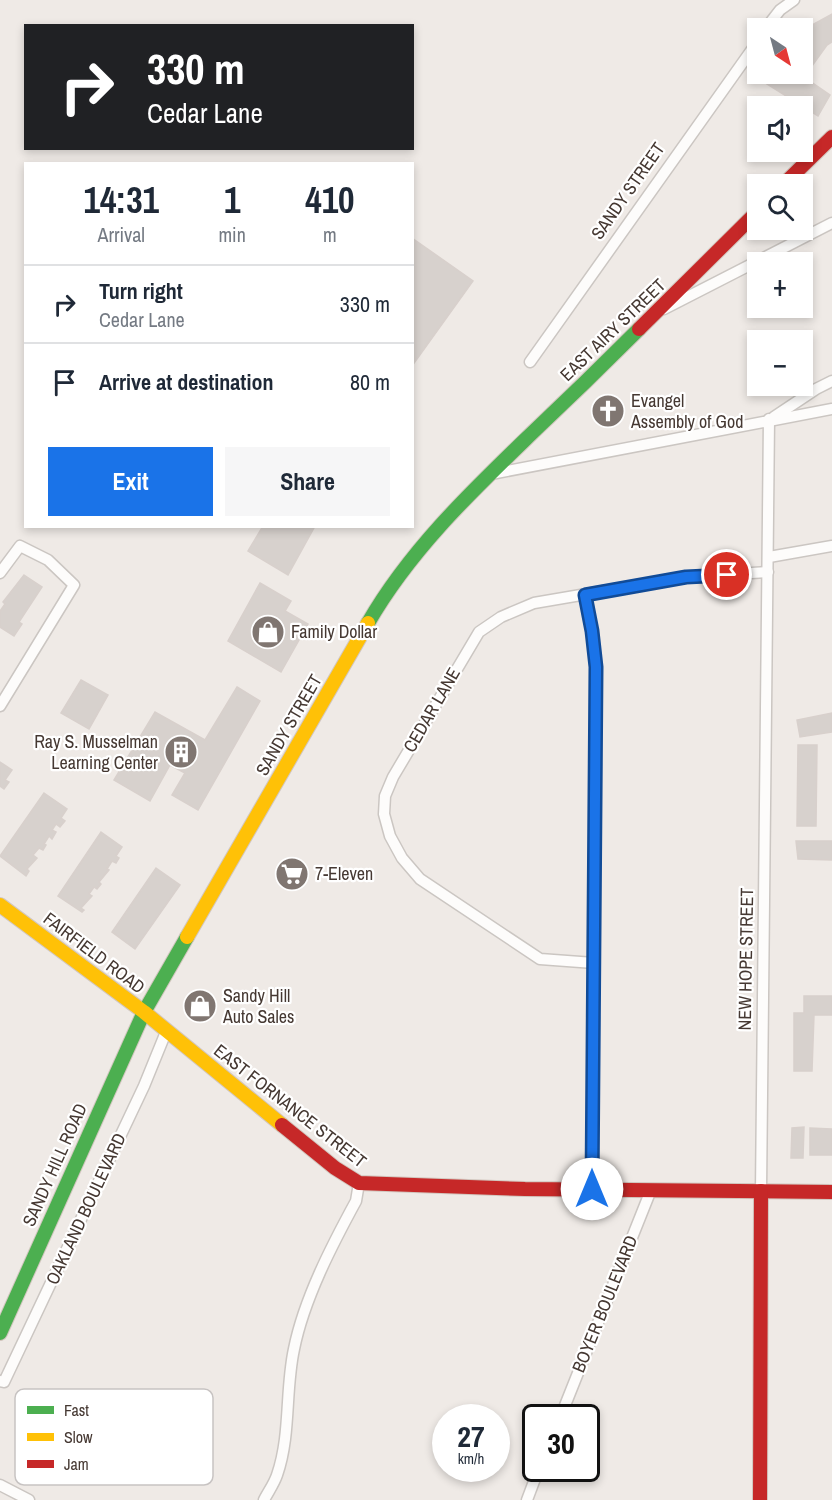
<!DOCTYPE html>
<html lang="en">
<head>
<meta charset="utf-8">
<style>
	:root { --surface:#fff; --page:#f6f6f7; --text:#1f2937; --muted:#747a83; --line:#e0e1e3; --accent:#1a73e8 }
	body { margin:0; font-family:"Archivo Narrow",sans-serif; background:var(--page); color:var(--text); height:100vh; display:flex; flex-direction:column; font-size:22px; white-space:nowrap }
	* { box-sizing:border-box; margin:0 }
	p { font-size:20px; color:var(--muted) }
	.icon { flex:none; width:33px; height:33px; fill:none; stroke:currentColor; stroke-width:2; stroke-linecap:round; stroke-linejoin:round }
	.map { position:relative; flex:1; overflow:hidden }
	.sheet { position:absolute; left:24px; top:162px; width:390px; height:366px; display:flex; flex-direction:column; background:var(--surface); border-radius:0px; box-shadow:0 3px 9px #0003 }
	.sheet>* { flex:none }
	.banner { position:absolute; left:24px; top:24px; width:390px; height:126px; border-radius:0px; box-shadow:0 3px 9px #0003; background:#202124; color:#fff; overflow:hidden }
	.needle { width:39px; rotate:144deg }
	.tools { position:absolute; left:747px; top:18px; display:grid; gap:12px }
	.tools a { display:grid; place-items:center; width:66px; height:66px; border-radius:0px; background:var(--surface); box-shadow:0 3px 9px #0003; font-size:30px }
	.speed { position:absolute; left:432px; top:1404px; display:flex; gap:12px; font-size:30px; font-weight:700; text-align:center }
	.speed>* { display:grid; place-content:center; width:78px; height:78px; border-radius:50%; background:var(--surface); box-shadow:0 3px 9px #0003; line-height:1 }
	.speed small { font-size:15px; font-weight:400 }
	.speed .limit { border:3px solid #111; border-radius:9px; background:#fff; color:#111 }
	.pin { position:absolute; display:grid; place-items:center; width:51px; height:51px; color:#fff; margin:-26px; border:3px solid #fff; border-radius:50%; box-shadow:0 2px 6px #0007 }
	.me { position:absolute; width:66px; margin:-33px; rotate:0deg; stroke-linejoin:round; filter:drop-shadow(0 0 4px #0008) }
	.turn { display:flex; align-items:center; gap:21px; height:126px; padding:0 24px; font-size:27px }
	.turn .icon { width:78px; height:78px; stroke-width:2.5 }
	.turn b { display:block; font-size:42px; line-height:51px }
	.eta { display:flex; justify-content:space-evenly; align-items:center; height:102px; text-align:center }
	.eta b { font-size:36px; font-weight:700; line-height:42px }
	.button { display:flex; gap:12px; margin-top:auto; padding:12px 24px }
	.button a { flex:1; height:69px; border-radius:0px; background:var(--accent); color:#fff; font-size:24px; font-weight:700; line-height:69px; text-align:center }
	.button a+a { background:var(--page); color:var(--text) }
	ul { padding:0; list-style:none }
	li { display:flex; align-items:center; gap:18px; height:78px; padding:0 24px; border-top:2px solid var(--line) }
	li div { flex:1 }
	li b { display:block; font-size:22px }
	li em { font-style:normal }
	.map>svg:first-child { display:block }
	.building { fill:#d7d1cd; stroke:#d8d0cc; stroke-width:1.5 }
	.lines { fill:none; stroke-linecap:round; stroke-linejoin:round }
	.street-casing { stroke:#cbc6c2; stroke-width:13 }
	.fast-casing { stroke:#d2c7bf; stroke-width:16 }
	.slow-casing { stroke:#d2c7bf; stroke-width:16 }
	.jam-casing { stroke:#d2c7bf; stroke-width:16 }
	.street { stroke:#fdfcfb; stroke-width:10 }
	.fast { stroke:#4caf50; stroke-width:14 }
	.slow { stroke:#ffc107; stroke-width:14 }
	.jam { stroke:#c62828; stroke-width:14 }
	.route-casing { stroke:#114b97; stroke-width:15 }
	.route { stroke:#1a73e8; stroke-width:10 }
	.labels { text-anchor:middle; stroke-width:4.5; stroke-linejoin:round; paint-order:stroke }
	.street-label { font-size:18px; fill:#453832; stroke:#fff }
	.poi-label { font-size:18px; fill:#453832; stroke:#fff; text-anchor:start }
	.key { fill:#fff; stroke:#c7c3c2; stroke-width:1.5 }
	.key-label { font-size:16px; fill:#453832 }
</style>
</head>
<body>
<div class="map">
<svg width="832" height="1500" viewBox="0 0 832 1500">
	<rect width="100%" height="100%" fill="#efeae6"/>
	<!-- building -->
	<g class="building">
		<path d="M832 14V42L827 45 804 77 830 95 818 116 767 84 774 74H802V36L810 26Z"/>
		<path d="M412 238 473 281 412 366Z"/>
		<path d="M263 526H315L288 575 248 551Z"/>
		<path d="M24 575 42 587 19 622 22 624 14 636 0 627V611L5 604 3 602Z"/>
		<path d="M260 583 291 601 285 611 308 624 281 672 228 641Z"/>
		<path d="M81 680 108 695 89 729 61 713Z"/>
		<path d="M237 687 260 701 198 810 172 795 185 773 170 765 150 801 114 780 155 712 205 740Z"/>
		<path d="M832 713V732L800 737 797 720Z"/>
		<path d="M798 745H817L816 826H797Z"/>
		<path d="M0 762 12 770 5 780 9 782 4 789 0 786Z"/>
		<path d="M44 793 67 809 61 818 65 821 60 827 56 824 52 830 56 832 52 839 49 836 44 844 46 845 43 850 39 848 33 855 37 858 27 869 29 871 26 876 0 856Z"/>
		<path d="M101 832 122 847 116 856 119 858 116 863 112 861 107 869 109 870 99 882 101 884 97 889 94 887 89 894 92 896 81 908 84 910 82 912 58 896Z"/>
		<path d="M796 841H832V860L798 859Z"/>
		<path d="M156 868 180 885 135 949 112 932Z"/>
		<path d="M804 996H832V1015H814L812 1071H794V1013H804Z"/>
		<path d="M804 1127 803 1158H791L792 1128Z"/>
		<path d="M810 1128 832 1129V1155H810Z"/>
	</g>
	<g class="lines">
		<!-- street casing -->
		<g class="street-casing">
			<g id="street">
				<path d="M766 28 780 10 794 0"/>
				<path d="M664 309 832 223"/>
				<path d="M530 362 758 41"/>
				<path d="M774 417 816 389 832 381"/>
				<path d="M491 474 832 409"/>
				<path d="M769 557 832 546"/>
				<path d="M0 573 20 546 48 560 74 585 0 706"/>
				<path d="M585 595 592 631 596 667 592 1189"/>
				<path d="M594 963 540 959 420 879 402 858 390 836 384 814 385 796 393 777 479 632 501 617 534 603 686 577 768 572"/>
				<path d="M761 1191 769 419"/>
				<path d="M0 1381 4 1382 144 1086 166 1032"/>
				<path d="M560 1418 651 1190"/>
				<path d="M0 1485 29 1500"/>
				<path d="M264 1500C268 1492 274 1484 277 1475 291 1435 285 1390 294 1349 304 1299 332 1245 356 1201L359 1183"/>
				<path d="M527 1500 539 1468"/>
			</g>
		</g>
		<!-- fast casing -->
		<g class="fast-casing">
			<g id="fast">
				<path d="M368 623C410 550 471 492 531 434 567 400 603 365 639 329"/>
				<path d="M0 1333 144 1012 187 937"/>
			</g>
		</g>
		<!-- slow casing -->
		<g class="slow-casing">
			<g id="slow">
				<path d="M0 905 144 1012 282 1125"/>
				<path d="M187 937 368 623"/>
			</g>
		</g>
		<!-- jam casing -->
		<g class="jam-casing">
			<g id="jam">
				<path d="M784 184 832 137"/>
				<path d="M639 329 758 211"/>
				<path d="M282 1125 335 1168 359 1183 525 1189 832 1192"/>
				<path d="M760 1500 761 1191"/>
			</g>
		</g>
		<!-- street -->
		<use href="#street" class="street"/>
		<!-- fast -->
		<use href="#fast" class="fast"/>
		<!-- slow -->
		<use href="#slow" class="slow"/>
		<!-- jam -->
		<use href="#jam" class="jam"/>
	</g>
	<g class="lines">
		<!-- route casing -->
		<g class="route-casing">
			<path id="route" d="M592 1189 596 667 592 631 585 595 686 577 727 575"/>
		</g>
		<!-- route -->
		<use href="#route" class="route"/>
	</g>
	<!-- icons -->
	<defs>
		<g id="church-disc" transform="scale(1.725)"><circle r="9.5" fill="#807671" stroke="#fff"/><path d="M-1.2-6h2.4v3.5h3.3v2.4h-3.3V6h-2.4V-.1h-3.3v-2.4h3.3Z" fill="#fff"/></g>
		<g id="shop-disc" transform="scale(1.725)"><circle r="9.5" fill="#807671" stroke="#fff"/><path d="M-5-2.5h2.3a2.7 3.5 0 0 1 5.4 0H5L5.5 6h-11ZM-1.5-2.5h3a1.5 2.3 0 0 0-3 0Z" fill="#fff"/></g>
		<g id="building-disc" transform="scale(1.725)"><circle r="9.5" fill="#807671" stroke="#fff"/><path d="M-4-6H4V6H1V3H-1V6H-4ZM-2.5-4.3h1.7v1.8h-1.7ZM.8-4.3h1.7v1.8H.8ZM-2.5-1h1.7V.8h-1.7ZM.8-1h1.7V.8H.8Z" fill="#fff"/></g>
		<g id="supermarket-disc" transform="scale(1.725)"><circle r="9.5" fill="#807671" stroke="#fff"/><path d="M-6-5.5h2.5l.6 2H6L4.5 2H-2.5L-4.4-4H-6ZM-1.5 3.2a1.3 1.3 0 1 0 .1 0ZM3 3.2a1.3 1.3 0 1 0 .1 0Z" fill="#fff"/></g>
	</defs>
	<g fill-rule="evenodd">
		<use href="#church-disc" x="608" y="411"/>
		<use href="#shop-disc" x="268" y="632"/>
		<use href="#building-disc" x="181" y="752"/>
		<use href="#supermarket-disc" x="292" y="874"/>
		<use href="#shop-disc" x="200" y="1006"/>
	</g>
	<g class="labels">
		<!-- street labels -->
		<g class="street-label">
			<text transform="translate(628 191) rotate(-55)" y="6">SANDY STREET</text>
			<text transform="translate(613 330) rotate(-44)" y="6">EAST AIRY STREET</text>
			<text transform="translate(432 710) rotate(-60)" y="6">CEDAR LANE</text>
			<text transform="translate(289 725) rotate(-60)" y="6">SANDY STREET</text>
			<text transform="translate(94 953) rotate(37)" y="6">FAIRFIELD ROAD</text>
			<text transform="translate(746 959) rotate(-89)" y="6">NEW HOPE STREET</text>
			<text transform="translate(290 1106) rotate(38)" y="6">EAST FORNANCE STREET</text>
			<text transform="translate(55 1165) rotate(-66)" y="6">SANDY HILL ROAD</text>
			<text transform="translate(86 1209) rotate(-65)" y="6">OAKLAND BOULEVARD</text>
			<text transform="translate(605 1304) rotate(-68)" y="6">BOYER BOULEVARD</text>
		</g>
		<!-- poi labels -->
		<g class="poi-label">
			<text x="631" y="407">Evangel<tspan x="631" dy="21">Assembly of God</tspan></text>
			<text x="291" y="638">Family Dollar</text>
			<text x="158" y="748" text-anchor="end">Ray S. Musselman<tspan x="158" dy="21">Learning Center</tspan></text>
			<text x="315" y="880">7-Eleven</text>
			<text x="223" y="1002">Sandy Hill<tspan x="223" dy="21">Auto Sales</tspan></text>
		</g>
	</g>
	<!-- legend -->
	<rect x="15" y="1389" width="198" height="96" rx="9" class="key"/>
	<rect x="27" y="1406" width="27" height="8" fill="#4caf50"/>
	<rect x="27" y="1433" width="27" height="8" fill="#ffc107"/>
	<rect x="27" y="1460" width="27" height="8" fill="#c62828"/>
	<g class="key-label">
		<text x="64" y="1416">Fast</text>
		<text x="64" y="1443">Slow</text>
		<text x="64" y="1470">Jam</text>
	</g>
</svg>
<div class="tools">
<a><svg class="needle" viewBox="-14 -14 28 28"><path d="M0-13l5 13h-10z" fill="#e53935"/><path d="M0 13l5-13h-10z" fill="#747a83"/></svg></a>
<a><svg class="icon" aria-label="sound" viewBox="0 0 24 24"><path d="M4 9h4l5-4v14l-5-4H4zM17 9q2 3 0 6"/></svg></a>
<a><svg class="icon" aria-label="search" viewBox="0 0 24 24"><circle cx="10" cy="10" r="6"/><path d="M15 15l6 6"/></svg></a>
<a>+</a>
<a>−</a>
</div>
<div class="speed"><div>27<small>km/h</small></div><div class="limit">30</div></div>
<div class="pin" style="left:727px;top:575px;background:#d93025"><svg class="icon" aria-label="arrive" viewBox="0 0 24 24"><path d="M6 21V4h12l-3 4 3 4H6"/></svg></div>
<svg class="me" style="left:592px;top:1189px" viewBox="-20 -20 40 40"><circle r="19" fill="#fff"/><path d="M0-13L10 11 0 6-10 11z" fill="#1a73e8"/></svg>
<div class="banner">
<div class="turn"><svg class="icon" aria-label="right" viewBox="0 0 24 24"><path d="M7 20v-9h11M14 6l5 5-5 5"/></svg><div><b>330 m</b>Cedar Lane</div></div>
</div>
<section class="sheet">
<div class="eta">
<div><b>14:31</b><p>Arrival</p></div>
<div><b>1</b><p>min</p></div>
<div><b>410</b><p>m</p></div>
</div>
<ul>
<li><svg class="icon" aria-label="right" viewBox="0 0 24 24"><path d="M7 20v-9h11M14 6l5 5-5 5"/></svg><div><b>Turn right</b><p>Cedar Lane</p></div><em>330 m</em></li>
<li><svg class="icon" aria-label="arrive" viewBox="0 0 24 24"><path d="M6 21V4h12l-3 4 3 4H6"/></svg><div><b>Arrive at destination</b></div><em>80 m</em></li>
</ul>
<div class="button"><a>Exit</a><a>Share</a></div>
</section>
</div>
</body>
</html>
